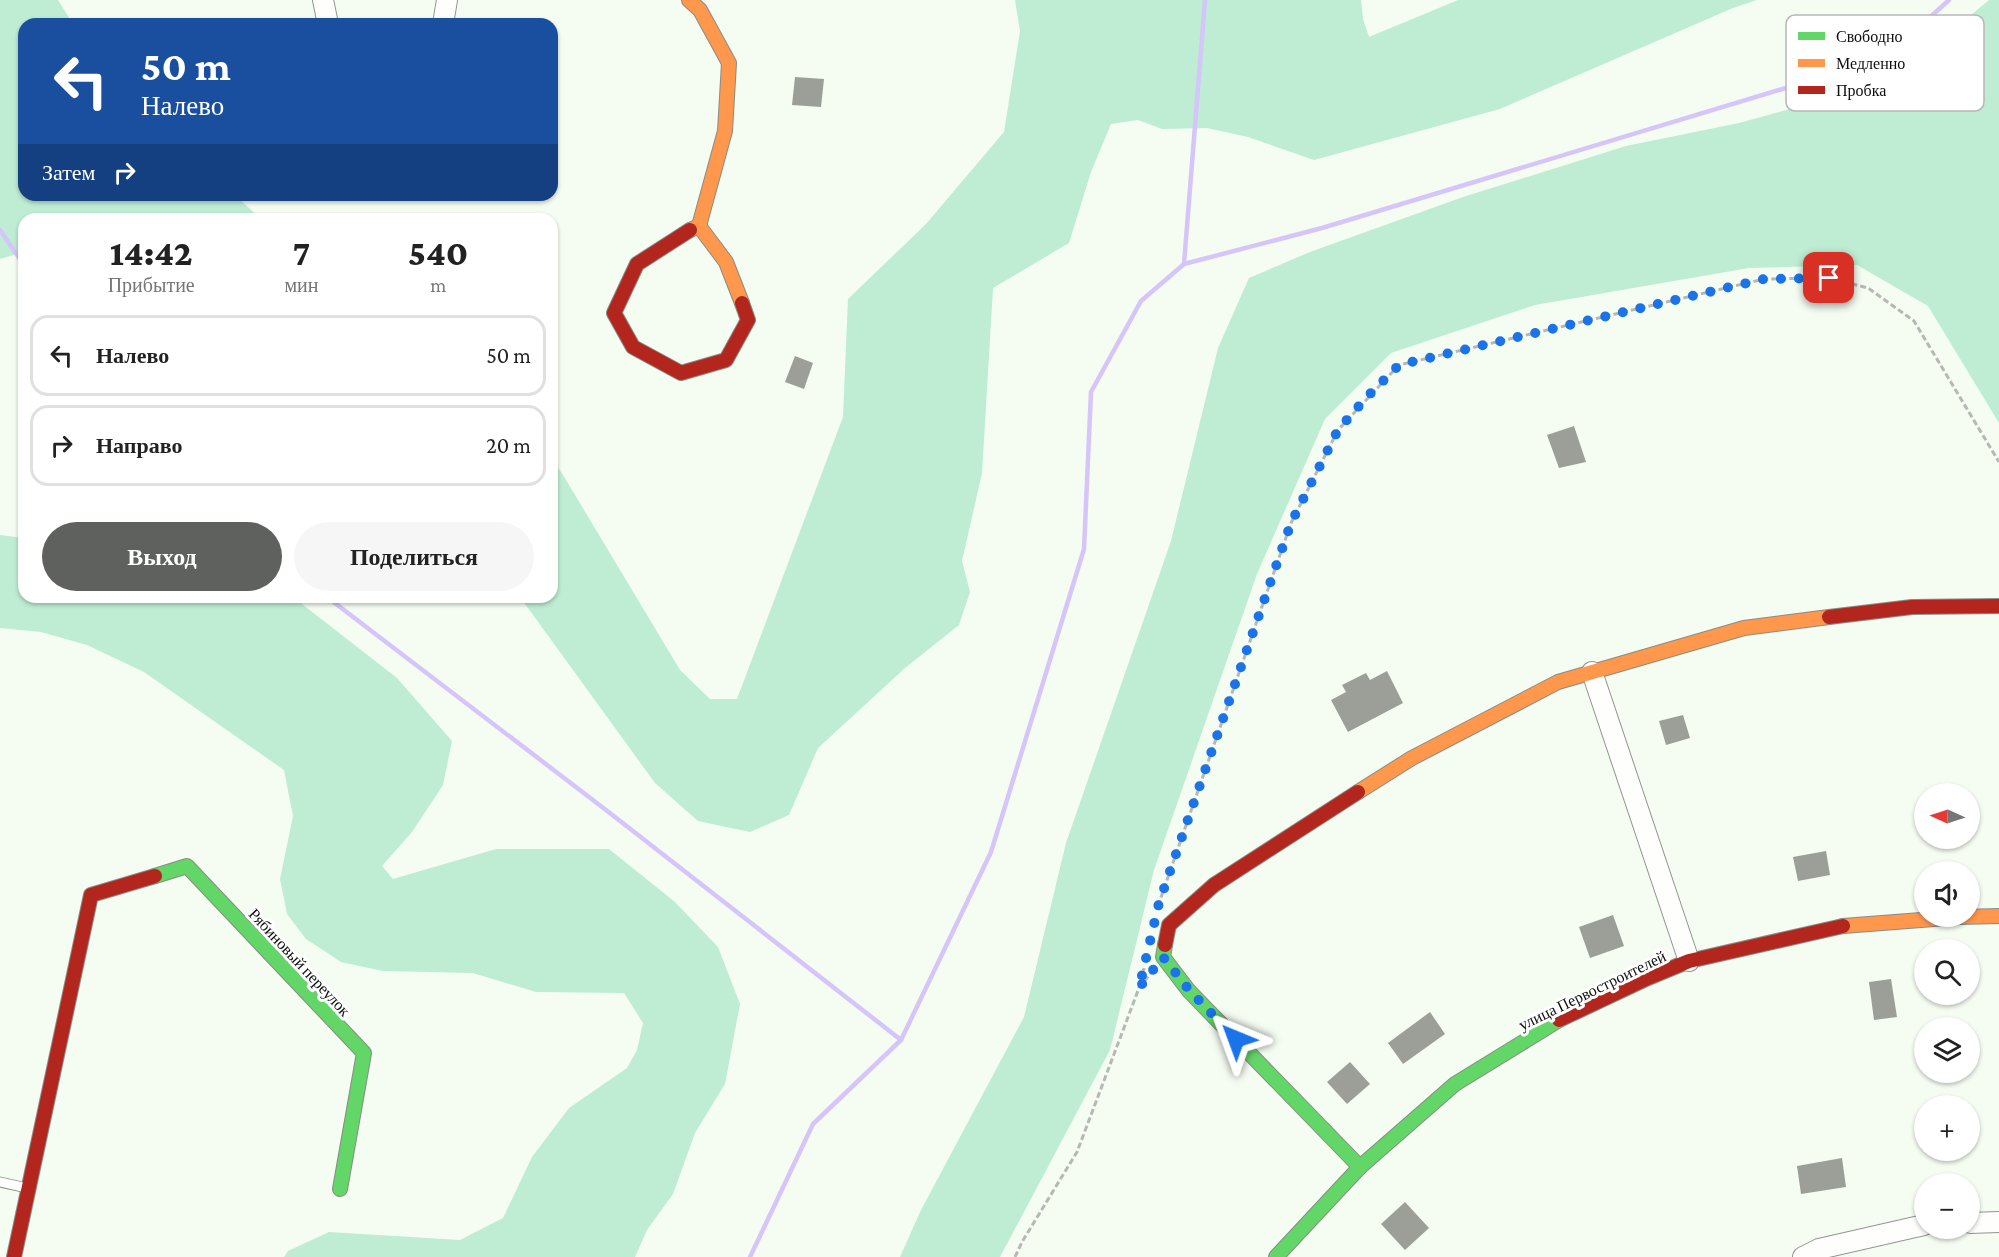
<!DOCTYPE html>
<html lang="ru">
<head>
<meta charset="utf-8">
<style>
	:root { --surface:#fff; --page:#f6f6f6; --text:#222; --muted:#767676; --line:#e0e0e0; --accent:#5f615e }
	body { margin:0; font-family:"Crimson Pro",serif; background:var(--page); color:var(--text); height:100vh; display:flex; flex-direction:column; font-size:22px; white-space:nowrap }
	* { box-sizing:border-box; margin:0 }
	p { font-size:20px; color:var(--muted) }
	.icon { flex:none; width:33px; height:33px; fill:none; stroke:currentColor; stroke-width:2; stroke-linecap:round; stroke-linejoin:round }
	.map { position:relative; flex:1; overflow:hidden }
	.drawer { position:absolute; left:18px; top:213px; width:540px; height:390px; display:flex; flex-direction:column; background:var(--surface); border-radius:18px; box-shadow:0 2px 4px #0004 }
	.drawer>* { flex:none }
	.top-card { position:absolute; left:18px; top:18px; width:540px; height:183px; border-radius:18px; box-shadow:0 2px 4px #0004; background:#1a4fa0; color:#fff; overflow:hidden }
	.needle { width:39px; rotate:273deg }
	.fabs { position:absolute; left:1914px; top:783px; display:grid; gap:12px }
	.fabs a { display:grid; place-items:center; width:66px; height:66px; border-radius:50%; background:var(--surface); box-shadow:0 2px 4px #0004; font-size:30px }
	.pin { position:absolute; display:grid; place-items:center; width:51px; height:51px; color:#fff; margin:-26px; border-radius:12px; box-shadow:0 3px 9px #0006 }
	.me { position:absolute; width:66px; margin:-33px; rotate:316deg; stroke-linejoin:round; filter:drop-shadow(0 0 4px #0008) }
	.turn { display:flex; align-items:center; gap:21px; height:126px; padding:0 24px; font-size:27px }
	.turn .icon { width:78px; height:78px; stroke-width:2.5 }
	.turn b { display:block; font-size:42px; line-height:51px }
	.then { display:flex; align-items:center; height:57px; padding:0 24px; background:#0003; gap:12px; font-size:22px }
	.eta { display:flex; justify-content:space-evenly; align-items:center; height:102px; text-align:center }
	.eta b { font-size:36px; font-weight:800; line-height:42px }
	.button { display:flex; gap:12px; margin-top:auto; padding:12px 24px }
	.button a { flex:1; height:69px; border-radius:36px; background:var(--accent); color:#fff; font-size:24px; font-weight:800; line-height:69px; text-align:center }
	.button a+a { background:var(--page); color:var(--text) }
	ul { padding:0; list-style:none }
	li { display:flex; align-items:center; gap:18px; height:81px; margin:0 12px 9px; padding:0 12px; border:3px solid var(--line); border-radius:18px }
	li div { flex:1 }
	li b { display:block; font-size:22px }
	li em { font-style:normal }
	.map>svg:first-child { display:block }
	.forest { fill:#beedd3 }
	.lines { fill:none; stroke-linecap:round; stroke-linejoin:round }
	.stream { stroke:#d5c5fa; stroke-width:4.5 }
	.building { fill:#9b9f98 }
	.lane-casing { stroke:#929591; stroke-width:11 }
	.street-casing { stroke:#929591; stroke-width:22 }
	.fast-casing { stroke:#898c87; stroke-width:16 }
	.slow-casing { stroke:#898c87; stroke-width:16 }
	.jam-casing { stroke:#898c87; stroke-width:16 }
	.path { stroke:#b7b8b6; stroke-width:3; stroke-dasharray:6 3; stroke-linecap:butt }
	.lane { stroke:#fefffd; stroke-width:9 }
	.street { stroke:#fefffd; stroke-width:20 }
	.fast { stroke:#63d668; stroke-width:14 }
	.slow { stroke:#ff974d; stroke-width:14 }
	.jam { stroke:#b3261e; stroke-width:14 }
	.route { stroke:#1a73e8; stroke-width:10; stroke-dasharray:0 18 }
	.labels { text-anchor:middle; stroke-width:6; stroke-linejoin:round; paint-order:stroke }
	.street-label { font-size:16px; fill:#0e0e0e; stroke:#fff }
	.key { fill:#fff; stroke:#b7b7b7; stroke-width:1.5 }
	.key-label { font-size:16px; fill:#0e0e0e }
</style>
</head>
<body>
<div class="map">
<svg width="1999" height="1257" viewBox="0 0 1999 1257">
	<rect width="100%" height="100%" fill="#f5fcf2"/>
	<!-- forest -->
	<g class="forest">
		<path d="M0 0H58L73 24H24V195H235L261 219H24V252L0 259Z"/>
		<path d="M1015 0H1361L1363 19 1369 37 1458 0H1757L1733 8 1500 109 1314 160 1248 137 1207 128 1162 129 1138 120 1111 124 1091 172 1069 243 993 288 982 473 962 561 970 592 959 625 905 668 818 748 789 815 750 832 698 821 655 783 520 597H552V459L563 475 680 670 710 699H737L843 417 848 299 926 224 1004 132 1020 31Z"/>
		<path d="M1989 0H1999V423L1928 306 1857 265 1749 268 1535 305 1391 353 1325 419 1257 574 1154 870 1110 1050 1000 1257H900L921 1210 1024 1017 1066 843 1171 541 1218 348 1249 278 1310 252 1463 197 1626 146 1739 123 1812 103 1905 70Z"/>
		<path d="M0 535 24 538V597H293L397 678 452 741 443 785 412 832 382 866 393 879 496 849H609L675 902 718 947 740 1004 725 1084 695 1133 673 1194 647 1230 635 1257H284L288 1251 329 1232 460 1240 503 1218 532 1157 569 1108 627 1068 637 1050 643 1023 624 993 536 992 473 973 383 971 341 962 306 939 287 914 280 879 293 816 284 770 144 672 87 645 41 632 0 628Z"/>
	</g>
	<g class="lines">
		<!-- stream -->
		<g class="stream">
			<path d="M0 230 24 265"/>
			<path d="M1184 264 1322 228 1885 58 1949 0"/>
			<path d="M327 597 606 810 901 1040"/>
			<path d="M750 1257 813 1124 901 1040 991 852 1084 549 1091 392 1141 301 1184 264 1205 0"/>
		</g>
	</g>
	<!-- building -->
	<g class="building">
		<path d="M795 77 824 79 821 107 792 105Z"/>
		<path d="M795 356 813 363 804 389 785 382Z"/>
		<path d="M1574 426 1586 462 1559 468 1547 435Z"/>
		<path d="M1387 671 1403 703 1348 732 1331 700 1346 692 1342 685 1366 673 1370 680Z"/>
		<path d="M1683 715 1690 738 1666 745 1659 721Z"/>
		<path d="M1826 851 1830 875 1798 881 1793 857Z"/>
		<path d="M1613 915 1624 946 1590 958 1579 927Z"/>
		<path d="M1891 979 1897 1017 1874 1020 1869 982Z"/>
		<path d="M1430 1012 1445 1034 1403 1064 1388 1043Z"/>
		<path d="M1350 1062 1370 1084 1347 1104 1327 1082Z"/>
		<path d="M1842 1158 1846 1187 1801 1194 1797 1166Z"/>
		<path d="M1405 1202 1429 1228 1405 1250 1381 1224Z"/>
	</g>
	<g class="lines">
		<!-- lane casing -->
		<g class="lane-casing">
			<path id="lane" d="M0 1182 27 1188"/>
		</g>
		<!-- street casing -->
		<g class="street-casing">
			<g id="street">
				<path d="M323 0 328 24"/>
				<path d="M443 24 447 0"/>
				<path d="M1592 672 1689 961"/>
				<path d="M1970 1223 1999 1222"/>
				<path d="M1803 1257 1819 1249 1924 1225"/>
			</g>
		</g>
		<!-- fast casing -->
		<g class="fast-casing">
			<g id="fast">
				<path d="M155 876 187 866 364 1053 340 1189"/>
				<path d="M1165 945 1163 957 1189 991 1360 1167"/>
				<path d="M1276 1257 1360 1167 1455 1084 1559 1020"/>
			</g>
		</g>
		<!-- slow casing -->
		<g class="slow-casing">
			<g id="slow">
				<path d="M689 0 700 10 729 63 725 131 699 226 690 230"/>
				<path d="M699 226 726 262 742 303"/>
				<path d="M1358 792 1412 758 1558 682 1744 628 1829 617"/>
				<path d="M1843 926 1960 917 1999 916"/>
			</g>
		</g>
		<!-- jam casing -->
		<g class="jam-casing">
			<g id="jam">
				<path d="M690 230 637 264 614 313 633 347 681 373 726 360 748 320 742 303"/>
				<path d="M1829 617 1912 607 1999 606"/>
				<path d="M1165 945 1169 925 1214 885 1358 792"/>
				<path d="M1559 1020 1648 978 1689 961 1843 926"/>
				<path d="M14 1257 91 895 155 876"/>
			</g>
		</g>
		<!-- path -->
		<g class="path">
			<path d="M1158 906 1291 523 1338 430 1399 365 1764 279 1829 278 1868 288 1914 321 1999 462"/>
			<path d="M1139 988 1144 968"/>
			<path d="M1015 1257 1022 1242 1077 1152 1139 988 1151 973"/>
		</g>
		<!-- lane -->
		<use href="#lane" class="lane"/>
		<!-- street -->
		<use href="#street" class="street"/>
		<!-- fast -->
		<use href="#fast" class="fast"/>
		<!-- slow -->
		<use href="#slow" class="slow"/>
		<!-- jam -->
		<use href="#jam" class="jam"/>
	</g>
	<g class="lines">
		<!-- route -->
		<path class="route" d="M1236 1039 1190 991 1163 957 1139 988 1159 903 1291 523 1338 430 1366 398 1399 365 1764 279 1829 278"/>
	</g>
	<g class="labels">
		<!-- street labels -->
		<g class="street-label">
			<text transform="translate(300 962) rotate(47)" y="6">Рябиновый переулок</text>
			<text transform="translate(1592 990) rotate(-26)" y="6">улица Первостроителей</text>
		</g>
	</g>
	<!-- legend -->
	<rect x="1786" y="15" width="198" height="96" rx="9" class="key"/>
	<rect x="1798" y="32" width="27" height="8" fill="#63d668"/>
	<rect x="1798" y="59" width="27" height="8" fill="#ff974d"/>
	<rect x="1798" y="86" width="27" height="8" fill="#b3261e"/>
	<g class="key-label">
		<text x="1836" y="42">Свободно</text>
		<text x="1836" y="69">Медленно</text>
		<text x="1836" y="96">Пробка</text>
	</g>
</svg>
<div class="fabs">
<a><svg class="needle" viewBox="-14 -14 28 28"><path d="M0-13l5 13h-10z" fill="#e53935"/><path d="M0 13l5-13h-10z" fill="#767676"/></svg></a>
<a><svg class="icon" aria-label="sound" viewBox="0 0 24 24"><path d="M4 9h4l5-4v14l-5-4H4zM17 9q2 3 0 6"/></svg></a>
<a><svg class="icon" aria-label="search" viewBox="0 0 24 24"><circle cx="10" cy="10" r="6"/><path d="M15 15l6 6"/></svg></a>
<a><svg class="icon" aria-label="layers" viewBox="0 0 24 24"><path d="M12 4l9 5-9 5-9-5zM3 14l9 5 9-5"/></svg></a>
<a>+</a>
<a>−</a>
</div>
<div class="pin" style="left:1829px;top:278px;background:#d93025"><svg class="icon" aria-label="arrive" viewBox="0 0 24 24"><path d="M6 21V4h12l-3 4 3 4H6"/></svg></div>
<svg class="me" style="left:1236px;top:1039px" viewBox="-20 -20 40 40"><path d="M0-17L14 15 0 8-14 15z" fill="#1a73e8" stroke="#fff" stroke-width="4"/></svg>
<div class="top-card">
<div class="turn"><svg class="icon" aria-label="left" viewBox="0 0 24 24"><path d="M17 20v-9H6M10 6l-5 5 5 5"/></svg><div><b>50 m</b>Налево</div></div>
<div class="then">Затем<svg class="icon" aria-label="right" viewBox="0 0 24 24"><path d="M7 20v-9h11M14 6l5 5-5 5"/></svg></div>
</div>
<section class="drawer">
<div class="eta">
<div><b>14:42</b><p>Прибытие</p></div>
<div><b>7</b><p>мин</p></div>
<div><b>540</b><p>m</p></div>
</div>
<ul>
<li><svg class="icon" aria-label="left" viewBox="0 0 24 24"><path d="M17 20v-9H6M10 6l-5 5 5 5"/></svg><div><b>Налево</b></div><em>50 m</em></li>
<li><svg class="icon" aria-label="right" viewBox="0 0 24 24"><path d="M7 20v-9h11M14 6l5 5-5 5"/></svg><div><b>Направо</b></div><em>20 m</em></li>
</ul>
<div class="button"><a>Выход</a><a>Поделиться</a></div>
</section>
</div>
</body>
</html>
